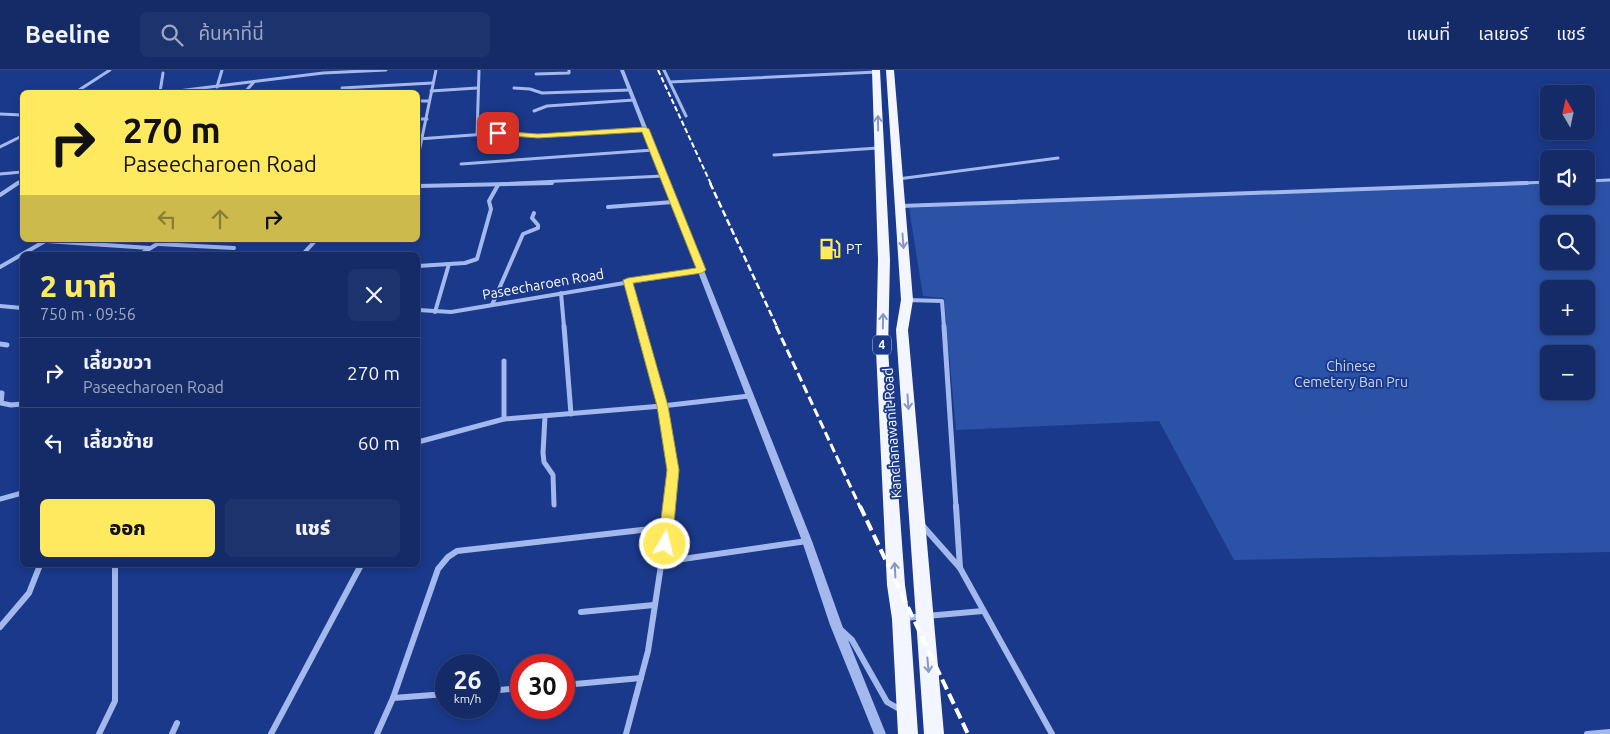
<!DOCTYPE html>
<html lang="th">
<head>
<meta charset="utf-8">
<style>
	:root { --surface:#142b68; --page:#1d336e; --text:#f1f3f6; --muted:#9da7c0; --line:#33477c; --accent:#ffe95f }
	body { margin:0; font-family:Ubuntu,"Noto Sans Thai",sans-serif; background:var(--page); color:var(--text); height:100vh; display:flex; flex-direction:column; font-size:19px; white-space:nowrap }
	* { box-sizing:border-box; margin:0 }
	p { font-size:16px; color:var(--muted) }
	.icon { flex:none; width:28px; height:28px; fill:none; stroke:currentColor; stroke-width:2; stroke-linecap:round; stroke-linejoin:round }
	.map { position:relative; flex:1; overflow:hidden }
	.panel { position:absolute; left:20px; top:182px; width:400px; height:315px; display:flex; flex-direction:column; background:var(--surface); border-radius:8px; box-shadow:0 2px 8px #0003,0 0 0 1px var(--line) }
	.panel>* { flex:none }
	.guide { position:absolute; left:20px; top:20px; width:400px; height:152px; border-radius:8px; box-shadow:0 2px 8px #0003,0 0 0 1px var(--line); background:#ffe95f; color:#111; overflow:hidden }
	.needle { width:32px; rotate:351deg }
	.tools { position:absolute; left:1540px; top:15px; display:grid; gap:10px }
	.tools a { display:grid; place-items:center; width:55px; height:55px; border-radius:8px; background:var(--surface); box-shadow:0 2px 8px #0003,0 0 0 1px var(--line); font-size:25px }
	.speed { position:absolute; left:435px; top:584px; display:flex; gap:10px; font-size:25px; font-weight:700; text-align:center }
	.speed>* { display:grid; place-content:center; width:65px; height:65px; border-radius:50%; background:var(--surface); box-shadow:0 2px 8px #0003,0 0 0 1px var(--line); line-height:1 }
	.speed small { font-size:12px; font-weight:400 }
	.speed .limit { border:8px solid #d22; background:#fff; color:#111 }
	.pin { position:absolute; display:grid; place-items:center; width:42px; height:42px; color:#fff; margin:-21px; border-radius:10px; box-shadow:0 2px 8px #0006 }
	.me { position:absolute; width:55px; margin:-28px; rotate:8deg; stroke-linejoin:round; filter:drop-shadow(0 0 4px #0008) }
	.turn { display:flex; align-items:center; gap:18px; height:105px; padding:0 20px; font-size:22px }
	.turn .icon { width:65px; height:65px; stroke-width:2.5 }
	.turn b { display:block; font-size:35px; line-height:42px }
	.lanes { display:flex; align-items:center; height:48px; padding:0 20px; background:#0003; justify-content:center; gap:25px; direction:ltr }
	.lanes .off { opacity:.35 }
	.round { display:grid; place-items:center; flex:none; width:52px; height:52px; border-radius:8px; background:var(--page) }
	.overview { display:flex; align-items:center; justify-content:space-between; height:85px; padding:0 20px }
	h1 { font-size:30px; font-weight:800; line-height:38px; color:var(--accent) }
	.cta { display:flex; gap:10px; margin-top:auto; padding:10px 20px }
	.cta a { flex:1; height:58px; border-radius:8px; background:var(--accent); color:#111; font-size:20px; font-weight:800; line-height:58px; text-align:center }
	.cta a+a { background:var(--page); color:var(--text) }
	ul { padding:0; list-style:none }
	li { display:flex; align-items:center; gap:15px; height:70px; padding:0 20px; border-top:1px solid var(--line) }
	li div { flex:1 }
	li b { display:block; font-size:19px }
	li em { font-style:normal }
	header { display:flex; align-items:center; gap:30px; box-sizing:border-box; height:70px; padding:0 25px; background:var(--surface); border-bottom:1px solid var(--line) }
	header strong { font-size:24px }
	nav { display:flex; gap:28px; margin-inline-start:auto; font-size:18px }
	.search { width:350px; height:45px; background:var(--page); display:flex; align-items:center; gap:12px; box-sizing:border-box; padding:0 18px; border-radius:8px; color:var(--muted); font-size:19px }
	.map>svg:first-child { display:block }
	.green { fill:#2c52a8; fill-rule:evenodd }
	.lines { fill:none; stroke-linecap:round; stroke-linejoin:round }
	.minor-far3 { stroke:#a3b9ed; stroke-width:3 }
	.minor-far2 { stroke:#a3b9ed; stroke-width:4 }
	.minor-far1 { stroke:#a3b9ed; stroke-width:5 }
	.minor { stroke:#a3b9ed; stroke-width:6 }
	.tertiary { fill:#a3b9ed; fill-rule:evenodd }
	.trunk { fill:#f4f6ff; fill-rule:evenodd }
	.rail-far3 { stroke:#fff; stroke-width:2; stroke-dasharray:5.5 2.5; stroke-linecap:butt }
	.rail-far2 { stroke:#fff; stroke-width:2.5; stroke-dasharray:7 3; stroke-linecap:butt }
	.rail-far1 { stroke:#fff; stroke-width:3; stroke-dasharray:9 4; stroke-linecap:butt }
	.rail { stroke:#fff; stroke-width:4; stroke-dasharray:11 5; stroke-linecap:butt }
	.oneway { stroke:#8798c4 }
	.route { fill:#ffe95f; stroke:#a6973e }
	.labels { text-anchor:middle; stroke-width:4; stroke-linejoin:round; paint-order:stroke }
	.shield { fill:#1a398a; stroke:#bac4dc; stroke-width:1 }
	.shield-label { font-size:12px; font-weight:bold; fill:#fff }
	.poi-label { font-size:14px; fill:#fff; stroke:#1a398a; text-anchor:start }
	.street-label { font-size:14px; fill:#fff; stroke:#1a398a }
	.park-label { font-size:14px; fill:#c9d7fa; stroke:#1a398a }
</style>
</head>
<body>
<header>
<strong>Beeline</strong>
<div class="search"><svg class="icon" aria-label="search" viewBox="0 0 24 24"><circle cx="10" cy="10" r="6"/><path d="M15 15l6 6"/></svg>ค้นหาที่นี่</div>
<nav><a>แผนที่</a><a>เลเยอร์</a><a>แชร์</a></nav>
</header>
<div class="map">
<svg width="1610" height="664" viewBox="0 0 1610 664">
	<rect width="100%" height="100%" fill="#1a398a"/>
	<!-- green -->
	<path class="green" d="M1610 111V482L1234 490 1159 351 956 360 944 228 923 226 909 138 1549 113V126H1586V112ZM1549 154H1586V191H1549ZM1549 219H1586V256H1549ZM1549 284H1586V321H1549Z"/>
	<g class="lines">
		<!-- minor-far3 -->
		<g class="minor-far3">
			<path d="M664 0 686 46"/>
			<path d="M536 4 569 3V0"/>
			<path d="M670 12 877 2"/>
			<path d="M217 17 222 0"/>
			<path d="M342 18 432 13"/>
			<path d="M514 18 530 19 542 23 630 20"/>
			<path d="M431 21 477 18"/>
			<path d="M76 22 110 0"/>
			<path d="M160 22 163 3"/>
			<path d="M170 22 323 3 386 0"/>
			<path d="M245 22 253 13"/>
			<path d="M418 31H429"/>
			<path d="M534 41 547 36 634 30"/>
			<path d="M0 44 22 45"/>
			<path d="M418 49H427"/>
			<path d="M477 65 479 1"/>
			<path d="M418 69 500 63 538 66 645 59"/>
			<path d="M0 77 22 66"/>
			<path d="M774 85 878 78"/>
			<path d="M418 87 436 0"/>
			<path d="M461 94 653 80"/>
			<path d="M0 104 22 102"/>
			<path d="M898 109 1058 88"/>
			<path d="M1586 111 1610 110"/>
			<path d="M16 114 22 110"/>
			<path d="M500 114 663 106"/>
			<path d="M1496 114 1549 112"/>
		</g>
		<!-- minor-far2 -->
		<g class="minor-far2">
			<path d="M418 116 552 113"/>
			<path d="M0 125 18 113"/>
			<path d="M901 136 1527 113"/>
			<path d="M608 137 673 132"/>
			<path d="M46 171 150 178"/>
			<path d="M158 174 234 178"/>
			<path d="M139 185 164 170"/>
			<path d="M302 185 316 170"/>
			<path d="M418 196 465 193 477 189 491 139 489 131 498 115"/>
			<path d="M0 197 47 170"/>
			<path d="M628 211 641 257"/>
			<path d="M561 223 564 257"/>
			<path d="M907 230 942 231 944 257"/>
			<path d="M492 235 523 164 538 158V155L532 148 534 143"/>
			<path d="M0 236 22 238"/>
			<path d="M418 240 451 242 702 200"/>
			<path d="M435 242 449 194"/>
		</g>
		<!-- minor-far1 -->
		<g class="minor-far1">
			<path d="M564 256 571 344"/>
			<path d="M640 256 662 336 673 399 670 437"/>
			<path d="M944 256 956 437"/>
			<path d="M0 274 7 275"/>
			<path d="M504 291V349"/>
			<path d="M0 323H2L1 333 11 335 22 334"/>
			<path d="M545 346 543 383 544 392 553 405 554 435"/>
			<path d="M418 372 504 349 662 336 749 326"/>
			<path d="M0 429 22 423"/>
		</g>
		<!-- minor -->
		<g class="minor">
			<path d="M956 436 960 498 1052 664"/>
			<path d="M922 455 960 498"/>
			<path d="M662 492 807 471"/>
			<path d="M581 542 654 535"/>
			<path d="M904 548 983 541"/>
			<path d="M0 557 29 523 40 495"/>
			<path d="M840 559 852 570 887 632 901 640"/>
			<path d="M564 615 641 608"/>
			<path d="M489 621 521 618"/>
			<path d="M393 628 446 624"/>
			<path d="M99 664 115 631V495"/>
			<path d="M172 664 177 653"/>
			<path d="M271 664 361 495"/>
			<path d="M377 664 393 628 438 499 448 487 457 481 668 457"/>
			<path d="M626 664 648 581 670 436"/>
			<path d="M1587 664 1610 662"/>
		</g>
		<!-- tertiary -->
		<path class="tertiary" d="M620 0H624L812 471 842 555 886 664H874L830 555 802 471Z"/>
		<!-- trunk -->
		<g class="trunk">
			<path d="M872 0H880L890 190 888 280 905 515 910 549 918 664H898L892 549 887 515 876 280 878 190Z"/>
			<path d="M886 0H894L913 230 908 260 944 664H924L896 260 901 230Z"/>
		</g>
		<!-- rail-far3 -->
		<path class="rail-far3" d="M658 0 711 114"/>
		<!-- rail-far2 -->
		<path class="rail-far2" d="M710 113 777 257"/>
		<!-- rail-far1 -->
		<path class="rail-far1" d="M776 256 860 437"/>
		<!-- rail -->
		<path class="rail" d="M860 436 968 664"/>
	</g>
	<!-- one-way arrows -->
	<defs><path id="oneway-shaft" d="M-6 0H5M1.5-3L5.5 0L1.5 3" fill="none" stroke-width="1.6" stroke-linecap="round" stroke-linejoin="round" transform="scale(1.25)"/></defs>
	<g class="oneway">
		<use href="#oneway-shaft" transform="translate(878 53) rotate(-91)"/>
		<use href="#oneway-shaft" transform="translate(903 171) rotate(86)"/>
		<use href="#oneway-shaft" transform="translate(883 251) rotate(-89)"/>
		<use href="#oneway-shaft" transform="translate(908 332) rotate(86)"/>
		<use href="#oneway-shaft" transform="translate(895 500) rotate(-93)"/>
		<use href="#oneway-shaft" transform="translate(928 595) rotate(85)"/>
	</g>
	<!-- route -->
	<path class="route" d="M645 57 649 59 706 200 702 203 633 213 668 336 679 400 672 474 670 478 665 480 660 478 658 474 667 400 657 336 623 210 628 208 696 198 642 62 538 68 498 65 494 63 498 61 538 64Z"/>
	<!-- icons -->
	<defs>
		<g id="fuel-bare" transform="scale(1.725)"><path d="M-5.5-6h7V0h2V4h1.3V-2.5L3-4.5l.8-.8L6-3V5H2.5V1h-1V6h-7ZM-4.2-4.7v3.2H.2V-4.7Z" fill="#ffe95f" stroke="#1a398a" stroke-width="2.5" paint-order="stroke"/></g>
	</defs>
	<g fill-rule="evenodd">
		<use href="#fuel-bare" x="830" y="179"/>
	</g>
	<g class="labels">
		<!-- shield labels -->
		<rect class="shield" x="873" y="265.5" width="18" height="19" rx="4"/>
		<g class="shield-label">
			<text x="882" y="279">4</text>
		</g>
		<!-- poi labels -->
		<g class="poi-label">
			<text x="846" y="184">PT</text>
		</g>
		<!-- street labels -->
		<g class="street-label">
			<text transform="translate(543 214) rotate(-10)" y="5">Paseecharoen Road</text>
			<text transform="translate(892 363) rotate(-94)" y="5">Kanchanawanit Road</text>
		</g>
		<!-- park labels -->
		<g class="park-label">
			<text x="1351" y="301">Chinese<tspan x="1351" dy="16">Cemetery Ban Pru</tspan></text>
		</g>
	</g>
</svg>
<div class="tools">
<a><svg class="needle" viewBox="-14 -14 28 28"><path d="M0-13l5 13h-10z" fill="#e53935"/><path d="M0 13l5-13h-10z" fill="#9da7c0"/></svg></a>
<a><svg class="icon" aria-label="sound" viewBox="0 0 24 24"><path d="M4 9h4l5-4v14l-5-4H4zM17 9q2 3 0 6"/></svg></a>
<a><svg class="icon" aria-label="search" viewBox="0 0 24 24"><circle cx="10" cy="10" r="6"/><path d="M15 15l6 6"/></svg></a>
<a>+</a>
<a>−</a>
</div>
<div class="speed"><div>26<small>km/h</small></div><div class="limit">30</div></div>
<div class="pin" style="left:498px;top:63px;background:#d93025"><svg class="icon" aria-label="arrive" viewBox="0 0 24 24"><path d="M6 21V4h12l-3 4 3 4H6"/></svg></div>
<svg class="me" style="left:665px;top:474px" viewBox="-20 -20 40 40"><circle r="17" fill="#ffe95f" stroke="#fff" stroke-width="3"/><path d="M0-11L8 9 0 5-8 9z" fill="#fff"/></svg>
<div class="guide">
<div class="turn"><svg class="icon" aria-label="right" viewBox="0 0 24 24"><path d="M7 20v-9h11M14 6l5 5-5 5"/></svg><div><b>270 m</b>Paseecharoen Road</div></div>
<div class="lanes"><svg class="icon off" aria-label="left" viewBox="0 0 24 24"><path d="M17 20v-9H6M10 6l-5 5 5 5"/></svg><svg class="icon off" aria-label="ahead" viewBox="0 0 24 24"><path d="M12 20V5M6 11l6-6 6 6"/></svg><svg class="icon" aria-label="right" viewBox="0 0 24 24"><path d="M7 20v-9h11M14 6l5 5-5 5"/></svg></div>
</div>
<section class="panel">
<div class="overview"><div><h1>2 นาที</h1><p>750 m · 09:56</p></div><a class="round"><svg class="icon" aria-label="close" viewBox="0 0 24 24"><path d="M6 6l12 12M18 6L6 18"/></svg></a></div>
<ul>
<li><svg class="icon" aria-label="right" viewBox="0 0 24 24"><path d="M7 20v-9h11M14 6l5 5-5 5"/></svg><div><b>เลี้ยวขวา</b><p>Paseecharoen Road</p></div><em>270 m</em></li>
<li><svg class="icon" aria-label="left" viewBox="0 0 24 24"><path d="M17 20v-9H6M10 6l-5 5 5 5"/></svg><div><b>เลี้ยวซ้าย</b></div><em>60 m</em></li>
</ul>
<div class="cta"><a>ออก</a><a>แชร์</a></div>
</section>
</div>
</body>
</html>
